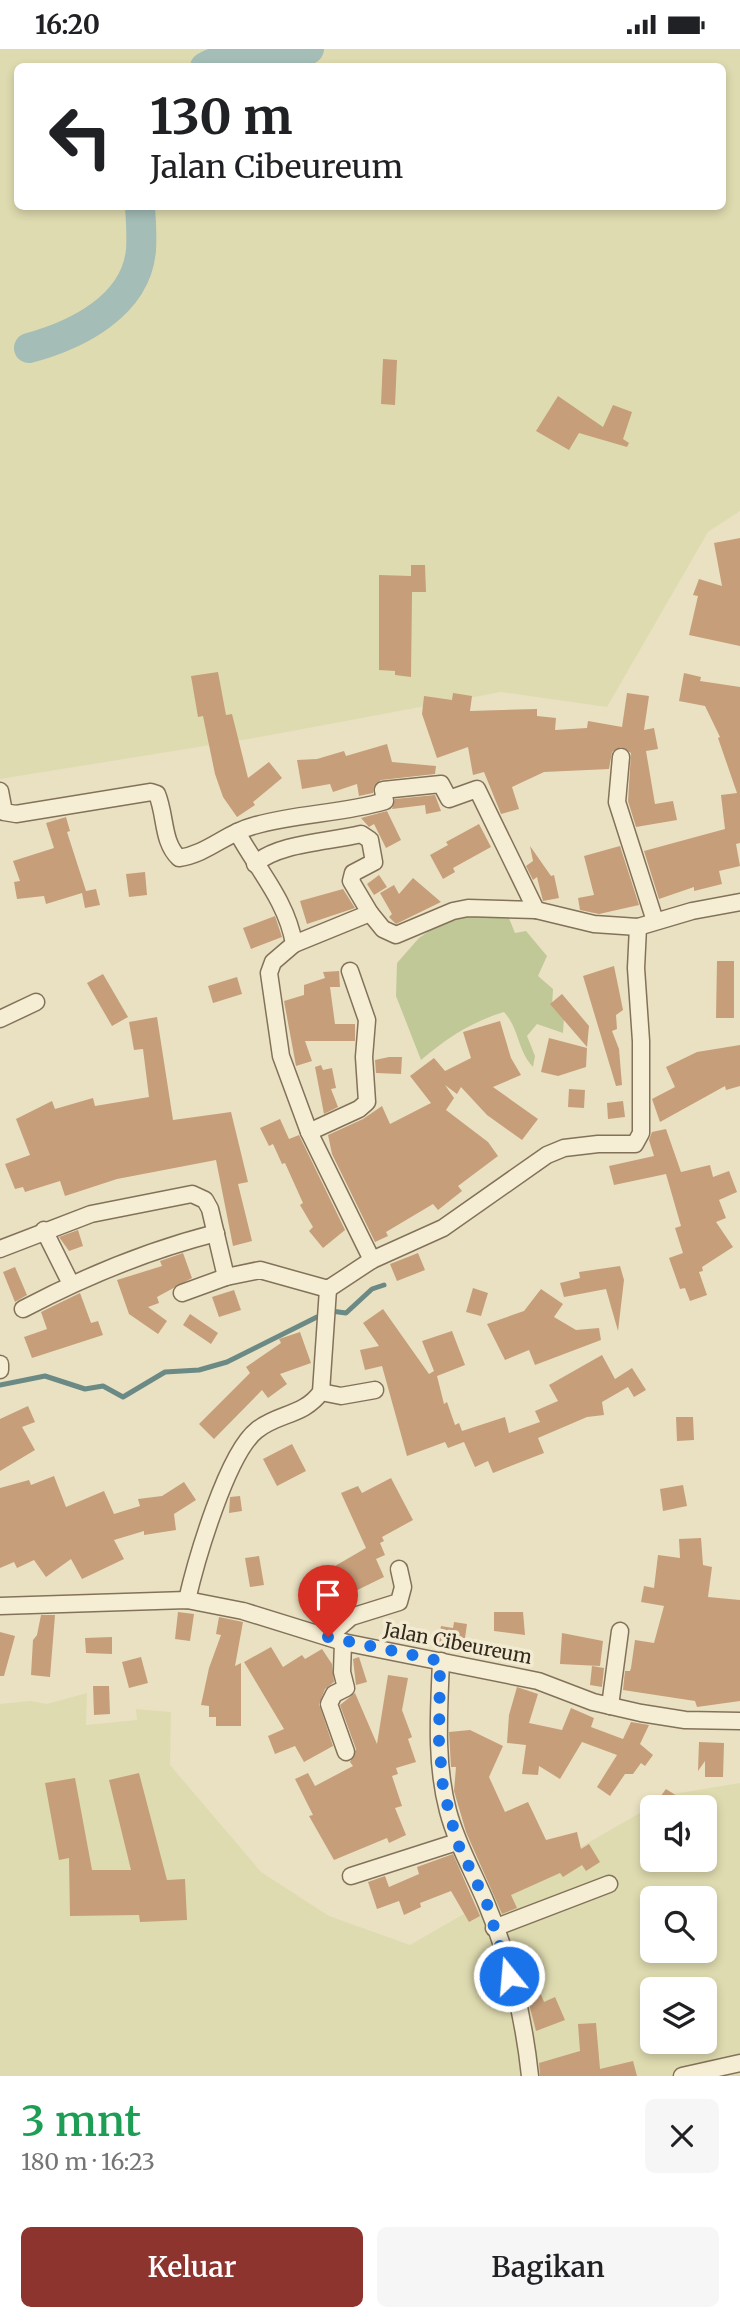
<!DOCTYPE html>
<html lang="id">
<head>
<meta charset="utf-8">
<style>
	:root { --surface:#fff; --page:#f6f6f6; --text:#202124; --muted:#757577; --accent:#8e342e }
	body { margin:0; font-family:Merriweather,serif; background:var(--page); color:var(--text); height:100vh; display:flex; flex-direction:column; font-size:26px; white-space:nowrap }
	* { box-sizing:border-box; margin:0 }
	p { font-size:23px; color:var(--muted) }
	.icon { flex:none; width:38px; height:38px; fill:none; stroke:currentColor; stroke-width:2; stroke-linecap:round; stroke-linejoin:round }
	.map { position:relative; height:2027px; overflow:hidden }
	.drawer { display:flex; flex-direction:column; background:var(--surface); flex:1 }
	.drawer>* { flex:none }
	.banner { position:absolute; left:14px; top:14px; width:712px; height:147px; border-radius:10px; box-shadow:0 4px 10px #0003; background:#fff; color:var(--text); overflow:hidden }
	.fabs { position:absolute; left:640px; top:1746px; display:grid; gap:14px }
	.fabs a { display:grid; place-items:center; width:77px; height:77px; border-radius:10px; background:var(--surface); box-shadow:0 4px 10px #0003; font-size:35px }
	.pin { position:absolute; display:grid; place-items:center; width:60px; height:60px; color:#fff; margin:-72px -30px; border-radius:50% 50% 50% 0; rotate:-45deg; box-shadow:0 0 7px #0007 }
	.pin .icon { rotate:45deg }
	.me { position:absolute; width:77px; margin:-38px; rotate:343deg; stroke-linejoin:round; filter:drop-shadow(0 0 5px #0008) }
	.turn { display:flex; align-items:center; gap:24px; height:147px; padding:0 21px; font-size:32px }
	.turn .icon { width:91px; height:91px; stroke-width:2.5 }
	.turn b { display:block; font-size:49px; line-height:60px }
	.round { display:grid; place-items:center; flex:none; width:74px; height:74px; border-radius:10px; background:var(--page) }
	.headline { display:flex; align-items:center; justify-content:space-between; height:119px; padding:0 21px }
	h1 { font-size:42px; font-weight:600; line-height:52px; color:#1e9e55 }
	.button { display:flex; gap:14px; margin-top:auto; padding:14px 21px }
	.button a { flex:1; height:80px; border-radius:10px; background:var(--accent); color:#fff; font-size:28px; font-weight:600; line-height:80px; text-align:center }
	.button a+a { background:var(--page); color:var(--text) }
	.status { display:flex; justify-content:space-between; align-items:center; height:49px; padding:0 35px; background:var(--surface); direction:ltr }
	.status svg { height:19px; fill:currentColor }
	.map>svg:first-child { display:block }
	.farmland { fill:#dfdbb0; fill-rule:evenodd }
	.green { fill:#bfc896 }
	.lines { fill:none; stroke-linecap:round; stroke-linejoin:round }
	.stream { stroke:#6c8a85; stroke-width:5 }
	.river { stroke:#a4bdb7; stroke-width:30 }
	.building { fill:#c69e7a }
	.minor-casing { stroke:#83725a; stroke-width:19 }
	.minor { stroke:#f6eed4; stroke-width:16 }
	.route { stroke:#1a73e8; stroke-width:12; stroke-dasharray:0 21.6 }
	.labels { text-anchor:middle; stroke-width:7; stroke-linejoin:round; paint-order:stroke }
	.street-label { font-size:19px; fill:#34291d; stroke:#f2ebd1 }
</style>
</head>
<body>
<div class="status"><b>16:20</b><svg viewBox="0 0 49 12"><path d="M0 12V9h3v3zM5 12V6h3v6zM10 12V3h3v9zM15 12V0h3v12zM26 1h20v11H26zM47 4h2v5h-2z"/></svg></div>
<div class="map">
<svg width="740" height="2027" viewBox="0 0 740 2027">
	<rect width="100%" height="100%" fill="#eae1c2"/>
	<!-- farmland -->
	<g class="farmland">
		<path d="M0 0H740V462L708 483 607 658 501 643 260 688 0 730ZM18 18H723V158H18Z"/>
		<path d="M87 1644 86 1676 137 1671 136 1660 171 1663 170 1716 261 1823 329 1867 410 1896 673 1745 740 1734V2027H0V1655L30 1652 47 1655ZM653 1759H705V1811H653ZM653 1850H705V1902H653ZM653 1941H705V1993H653Z"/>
	</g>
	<!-- green -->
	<path class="green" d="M506 862 515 884 526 882 547 907 538 927 553 940 552 957 564 968 563 984 537 975 527 987 535 1007 533 1018C517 1001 520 981 504 963 471 973 447 989 421 1011L396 947 397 914 419 889 456 863Z"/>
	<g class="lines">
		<!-- stream -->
		<g class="stream">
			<path d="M331 1262 346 1264 372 1240 384 1236"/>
			<path d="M0 1336 45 1327 85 1340 103 1337 123 1348 165 1323 199 1321 227 1313 317 1268"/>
		</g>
		<!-- river -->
		<g class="river">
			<path d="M205 18C235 0 280 21 309 0"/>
			<path d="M29 299C77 286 136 257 141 201 142 187 141 172 140 158"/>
		</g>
	</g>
	<!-- building -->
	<g class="building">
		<path d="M383 310 397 311 395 356 381 355Z"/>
		<path d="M558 347 603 378 613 356 632 363 623 390 629 394 627 398 579 384 569 401 536 382Z"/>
		<path d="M740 489V597L689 586 698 547 693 546 699 530 722 537 714 494Z"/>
		<path d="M411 516H425L426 543H412L411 628 395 626V622L379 621V526L411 527Z"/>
		<path d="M218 623 226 666 232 665 248 729 269 713 282 729 253 753 255 756 237 768 223 748 215 725 203 667 198 668 191 627Z"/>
		<path d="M684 624 701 628 700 632 740 638V794L736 795 740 817 719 822 722 835 694 842V838L659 850 644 802 725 780 721 746 737 744 718 689 720 688 705 657 679 652Z"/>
		<path d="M453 644 472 647 470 662 537 660V667L556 669 555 681 587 679 588 672 622 678 627 644 649 647 644 681 654 679 658 700 646 702 655 755 673 752 677 771 636 778 628 752 631 704 621 698 612 703 609 720 544 723 512 738 519 760 501 765 484 723 473 726 468 698 437 709 422 665 424 647 452 651Z"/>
		<path d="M387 695 392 713 436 717 435 725 381 731 374 737 373 744 359 747 357 735 333 743 330 735 302 740 297 711 317 710 344 702 346 707Z"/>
		<path d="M435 746 441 762 426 765 425 756 392 760 395 750Z"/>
		<path d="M387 762 401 791 386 799 374 775 369 778 361 769Z"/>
		<path d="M66 768 70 782 67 783 86 842 96 840 100 856 85 859 82 844 46 855 44 847 17 850 14 833 20 832 13 812 54 799 46 774Z"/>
		<path d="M479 775 491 798 453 819 455 823 443 830 430 806 448 796 446 793Z"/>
		<path d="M530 797 551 827 554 826 559 849 543 852 537 828 533 831 526 817 533 812Z"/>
		<path d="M620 797 639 856 599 865 580 861 578 849 594 846 584 807Z"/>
		<path d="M145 823 147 846 129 848 126 825Z"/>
		<path d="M379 826 387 838 374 846 367 835Z"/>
		<path d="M413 829 441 853 396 875 389 868 392 865 380 844 394 836 399 845Z"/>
		<path d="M343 840 355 859 307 875 300 852Z"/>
		<path d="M275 867 282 888 251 900 243 879Z"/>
		<path d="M717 912H734V969H716Z"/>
		<path d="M614 917 623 961 616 966 617 980 612 982 619 1000 622 1036 616 1037 583 927Z"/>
		<path d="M339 922 340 938H330L335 975H355V992H305L312 1012 296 1017 284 952 304 946V936L325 929 323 923Z"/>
		<path d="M103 925 128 968 112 977 87 934Z"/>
		<path d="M237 928 242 945 213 954 208 937Z"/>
		<path d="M562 945 589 977 587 998 550 955Z"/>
		<path d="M157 968 173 1071 231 1063 248 1133 238 1135 252 1192 233 1197 216 1111 117 1130 65 1147 60 1132 25 1143 23 1138 15 1140 5 1115 30 1106 16 1070 52 1052 55 1060 93 1049 95 1057 149 1048 143 1000 134 1001 129 973Z"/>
		<path d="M500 972 511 1009 521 1026 493 1038 538 1070 522 1091 487 1066 461 1038 457 1045 445 1036 454 1049 446 1061 488 1093 498 1107 458 1137 462 1142 438 1161 433 1155 386 1183 388 1187 375 1193 332 1105 328 1086 363 1070 382 1057 390 1075 431 1054 410 1027 434 1009 445 1022 471 1009 463 983Z"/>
		<path d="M549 989 587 999 586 1018 558 1027 541 1023Z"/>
		<path d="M740 996V1037L726 1041 725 1037 660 1073 652 1050 675 1038 666 1018 697 1003Z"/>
		<path d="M389 1008H402L401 1025 376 1024 375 1011Z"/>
		<path d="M321 1016 323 1021 332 1019 336 1039 331 1040 338 1058 324 1065 315 1018Z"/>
		<path d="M569 1040 585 1041 584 1059 568 1058Z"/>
		<path d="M623 1052 625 1068 608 1070 607 1054Z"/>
		<path d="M280 1070 289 1090 299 1086 345 1181 323 1199 309 1182 313 1178 300 1156 303 1154 285 1114 282 1115 273 1095 269 1097 260 1079Z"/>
		<path d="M666 1080 681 1123 710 1116 713 1128 729 1122 737 1143 719 1151 726 1169 716 1173 733 1198 702 1218 703 1222 699 1223 707 1246 690 1252 685 1239 680 1240 669 1209 683 1204 675 1179 681 1177 666 1125 614 1136 609 1117 654 1107 649 1091 652 1083Z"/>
		<path d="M78 1181 83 1197 69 1202 59 1188Z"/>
		<path d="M183 1204 192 1229 157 1248 159 1254 148 1258 167 1272 158 1285 129 1265 117 1231 162 1217 160 1212Z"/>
		<path d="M418 1204 425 1221 397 1232 390 1215Z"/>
		<path d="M620 1217 624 1231 618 1282 606 1240 564 1248 560 1234 580 1229 579 1223Z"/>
		<path d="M15 1218 27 1246 15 1253 3 1223Z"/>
		<path d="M473 1239 488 1244 481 1267 466 1263Z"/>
		<path d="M541 1240 563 1255 554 1268 576 1281 599 1279 601 1291 535 1316 529 1301 505 1311 487 1275 524 1262Z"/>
		<path d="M234 1241 241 1261 219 1268 212 1248Z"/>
		<path d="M80 1244 91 1274 98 1272 103 1286 32 1309 24 1288 47 1280 41 1263Z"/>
		<path d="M383 1260 429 1325 434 1322 422 1292 452 1282 465 1316 437 1327 444 1355 447 1353 455 1376 459 1374 462 1382 505 1368 509 1384 540 1373 535 1362 558 1352 549 1336 602 1306 615 1330 632 1319 646 1341 634 1348 628 1338 602 1353 604 1366 587 1368 538 1389 544 1404 493 1424 488 1412 475 1418 464 1393 448 1399 445 1393 407 1407 382 1317 365 1321 360 1301 379 1297 363 1274Z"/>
		<path d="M190 1265 218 1284 211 1295 183 1276Z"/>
		<path d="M300 1283 311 1314 280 1325 287 1335 268 1349 262 1341 214 1390 199 1375 250 1324 246 1318 281 1294 279 1290Z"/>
		<path d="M28 1357 35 1373 22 1378 35 1401 0 1422V1370Z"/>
		<path d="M676 1368H693L694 1391 677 1392Z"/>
		<path d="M292 1395 306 1422 277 1437 263 1410Z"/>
		<path d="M54 1427 66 1458 104 1442 114 1465 140 1457 138 1450 162 1447 184 1433 196 1451 174 1465 176 1481 144 1486V1482L114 1491 124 1510 82 1530 71 1510 46 1528 34 1511 17 1519 14 1513 0 1519V1439L29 1431 31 1436Z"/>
		<path d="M391 1429 413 1471 382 1488 384 1492 380 1494 385 1506 376 1510 384 1528 337 1551 339 1554 313 1567 304 1549 342 1530 335 1517 366 1499 341 1444 358 1437 362 1444Z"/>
		<path d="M683 1436 687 1457 663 1462 660 1440Z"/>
		<path d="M240 1447 242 1462 229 1464 230 1448Z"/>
		<path d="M701 1489 703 1516 712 1518 708 1548 740 1551V1652L697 1658 695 1652 623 1641 625 1622H630L631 1619 635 1591 654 1594 664 1557 641 1553 644 1537 654 1539 658 1506 680 1509 679 1490Z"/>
		<path d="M259 1507 264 1536 250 1538 245 1509Z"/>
		<path d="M178 1563 194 1565 190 1592 175 1590Z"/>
		<path d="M494 1563H523L525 1586 494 1582Z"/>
		<path d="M41 1566H55L50 1628 31 1626 33 1591 37 1586Z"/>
		<path d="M219 1568 243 1573 235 1617 241 1614V1677H216V1668H209V1657L201 1656 209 1619 221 1586 216 1585Z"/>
		<path d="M454 1573 467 1575 465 1589H461L459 1597 438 1594 441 1577 453 1579Z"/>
		<path d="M0 1583 15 1587 4 1627H0Z"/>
		<path d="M562 1584 603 1592 600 1617 560 1615Z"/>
		<path d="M112 1588V1605L86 1604 85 1589Z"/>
		<path d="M271 1598 283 1618 302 1606 305 1610 322 1600 332 1615 334 1633 325 1640 319 1655 333 1697 304 1713 295 1697 275 1705 268 1687 284 1680 244 1613Z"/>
		<path d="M141 1608 148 1634 129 1639 122 1613Z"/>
		<path d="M359 1608 367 1633 356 1636 353 1610Z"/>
		<path d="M592 1617 604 1619 602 1638 590 1636Z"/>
		<path d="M388 1626 408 1629 402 1661 412 1688 408 1690 416 1713 396 1719 398 1725 392 1727 402 1757 395 1759 406 1786 389 1794 387 1789 334 1811 309 1767 313 1766 295 1730 308 1724 315 1737 353 1717 350 1713 356 1700 340 1656 355 1644 377 1695Z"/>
		<path d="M93 1637H109L110 1665 94 1666Z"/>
		<path d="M517 1638 538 1645 529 1674 562 1681 571 1659 594 1669 591 1678 623 1690 631 1673 649 1676 640 1695 653 1706 645 1717 641 1714 633 1725H625L610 1747 597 1738 617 1706 582 1693 560 1730 539 1717 538 1726 522 1725 526 1696 507 1694 509 1666Z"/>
		<path d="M470 1681 503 1697 489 1728 505 1763 528 1753 546 1791 577 1783 581 1800 589 1795 600 1813 586 1822 582 1816 563 1828 560 1824 511 1846 517 1859 502 1865 466 1783 454 1742 456 1718H451L449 1683Z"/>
		<path d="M699 1693 724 1694 723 1728H705V1712L698 1722Z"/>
		<path d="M139 1724 167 1831 185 1830 187 1871 140 1873 139 1866 70 1867 69 1809 59 1811 45 1734 75 1729 92 1821H131L109 1731Z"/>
		<path d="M666 1740 677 1747V1753L673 1759H652Z"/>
		<path d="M453 1805 480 1867 469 1873 451 1842 420 1854 421 1858 404 1866 399 1852 377 1860 368 1833 385 1827 389 1838 419 1825 417 1818Z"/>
		<path d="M528 1913 544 1953 555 1948 565 1971 536 1982 519 1916Z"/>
		<path d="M596 1974 600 2020 633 2012 637 2027H540L539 2014 580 2002 578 1975Z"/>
	</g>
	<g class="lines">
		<!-- minor casing -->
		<g class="minor-casing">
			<g id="minor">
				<path d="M621 708 617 753 655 872"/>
				<path d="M0 742 4 763 16 765 151 743 157 745C166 767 162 793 179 809 207 805 226 784 253 777 297 764 342 765 385 752L383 741 441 735 449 750 477 740 536 861"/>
				<path d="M237 783C257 820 287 852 294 895L273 913 269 924 281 1007 309 1083 372 1211"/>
				<path d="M255 815C278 794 329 793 361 785L370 791 374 813 353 824 351 832 370 864 294 895"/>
				<path d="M370 864 383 880 396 886 453 862 468 859 536 861 594 875 638 878"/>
				<path d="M0 970 36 953"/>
				<path d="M309 1083 359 1060 367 1053 364 1008 367 971 350 922"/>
				<path d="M44 1181 71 1235"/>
				<path d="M0 1200 91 1165 192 1145 205 1151 210 1160 226 1228"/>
				<path d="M182 1244 226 1228 260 1221 328 1240 372 1211 443 1179 547 1106 564 1099 598 1095H635L641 1084V992L636 919 638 878 692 862 740 853"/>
				<path d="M23 1260C84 1228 149 1201 216 1184"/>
				<path d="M0 1315V1321"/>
				<path d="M321 1343 341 1347 375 1341"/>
				<path d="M187 1551C196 1512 227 1404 257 1381 278 1364 304 1367 321 1343L328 1240"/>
				<path d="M0 1557 187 1551 243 1562 343 1593 538 1632 593 1653 641 1664 685 1671 740 1672"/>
				<path d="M328 1588 351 1568 399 1553 403 1538 399 1520"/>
				<path d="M343 1593 342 1623 346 1639 334 1645 329 1655 346 1703"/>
				<path d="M441 1612C439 1662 435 1713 448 1762 457 1796 474 1824 487 1856 509 1909 524 1970 530 2027"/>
				<path d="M610 1657 620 1582"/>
				<path d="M351 1827 457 1793"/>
				<path d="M494 1879 609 1835"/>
				<path d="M682 2027 740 2014"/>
			</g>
		</g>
		<!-- minor -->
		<use href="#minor" class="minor"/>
	</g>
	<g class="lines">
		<!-- route -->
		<path class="route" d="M328 1588 440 1612 439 1692 443 1739 457 1793 487 1855 509 1927"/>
	</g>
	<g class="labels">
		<!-- street labels -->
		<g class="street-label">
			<text transform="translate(458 1594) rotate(11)" y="7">Jalan Cibeureum</text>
		</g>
	</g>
</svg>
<div class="fabs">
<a><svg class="icon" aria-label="sound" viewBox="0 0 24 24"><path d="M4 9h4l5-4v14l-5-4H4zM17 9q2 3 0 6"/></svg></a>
<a><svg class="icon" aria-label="search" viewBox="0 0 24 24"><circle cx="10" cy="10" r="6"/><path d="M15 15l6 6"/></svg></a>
<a><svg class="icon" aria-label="layers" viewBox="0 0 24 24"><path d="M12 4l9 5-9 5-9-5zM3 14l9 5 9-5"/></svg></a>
</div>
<div class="pin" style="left:328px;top:1588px;background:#d93025"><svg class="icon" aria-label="arrive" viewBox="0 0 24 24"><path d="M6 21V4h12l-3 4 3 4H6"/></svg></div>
<svg class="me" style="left:509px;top:1927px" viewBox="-20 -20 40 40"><circle r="17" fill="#1a73e8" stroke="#fff" stroke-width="3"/><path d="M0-11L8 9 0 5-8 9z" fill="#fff"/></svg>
<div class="banner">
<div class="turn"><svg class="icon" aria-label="left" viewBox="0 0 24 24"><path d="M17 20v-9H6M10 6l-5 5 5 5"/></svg><div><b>130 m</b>Jalan Cibeureum</div></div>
</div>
</div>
<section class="drawer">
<div class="headline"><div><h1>3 mnt</h1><p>180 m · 16:23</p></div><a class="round"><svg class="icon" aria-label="close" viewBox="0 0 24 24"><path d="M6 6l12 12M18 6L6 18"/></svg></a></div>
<div class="button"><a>Keluar</a><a>Bagikan</a></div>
</section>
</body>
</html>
